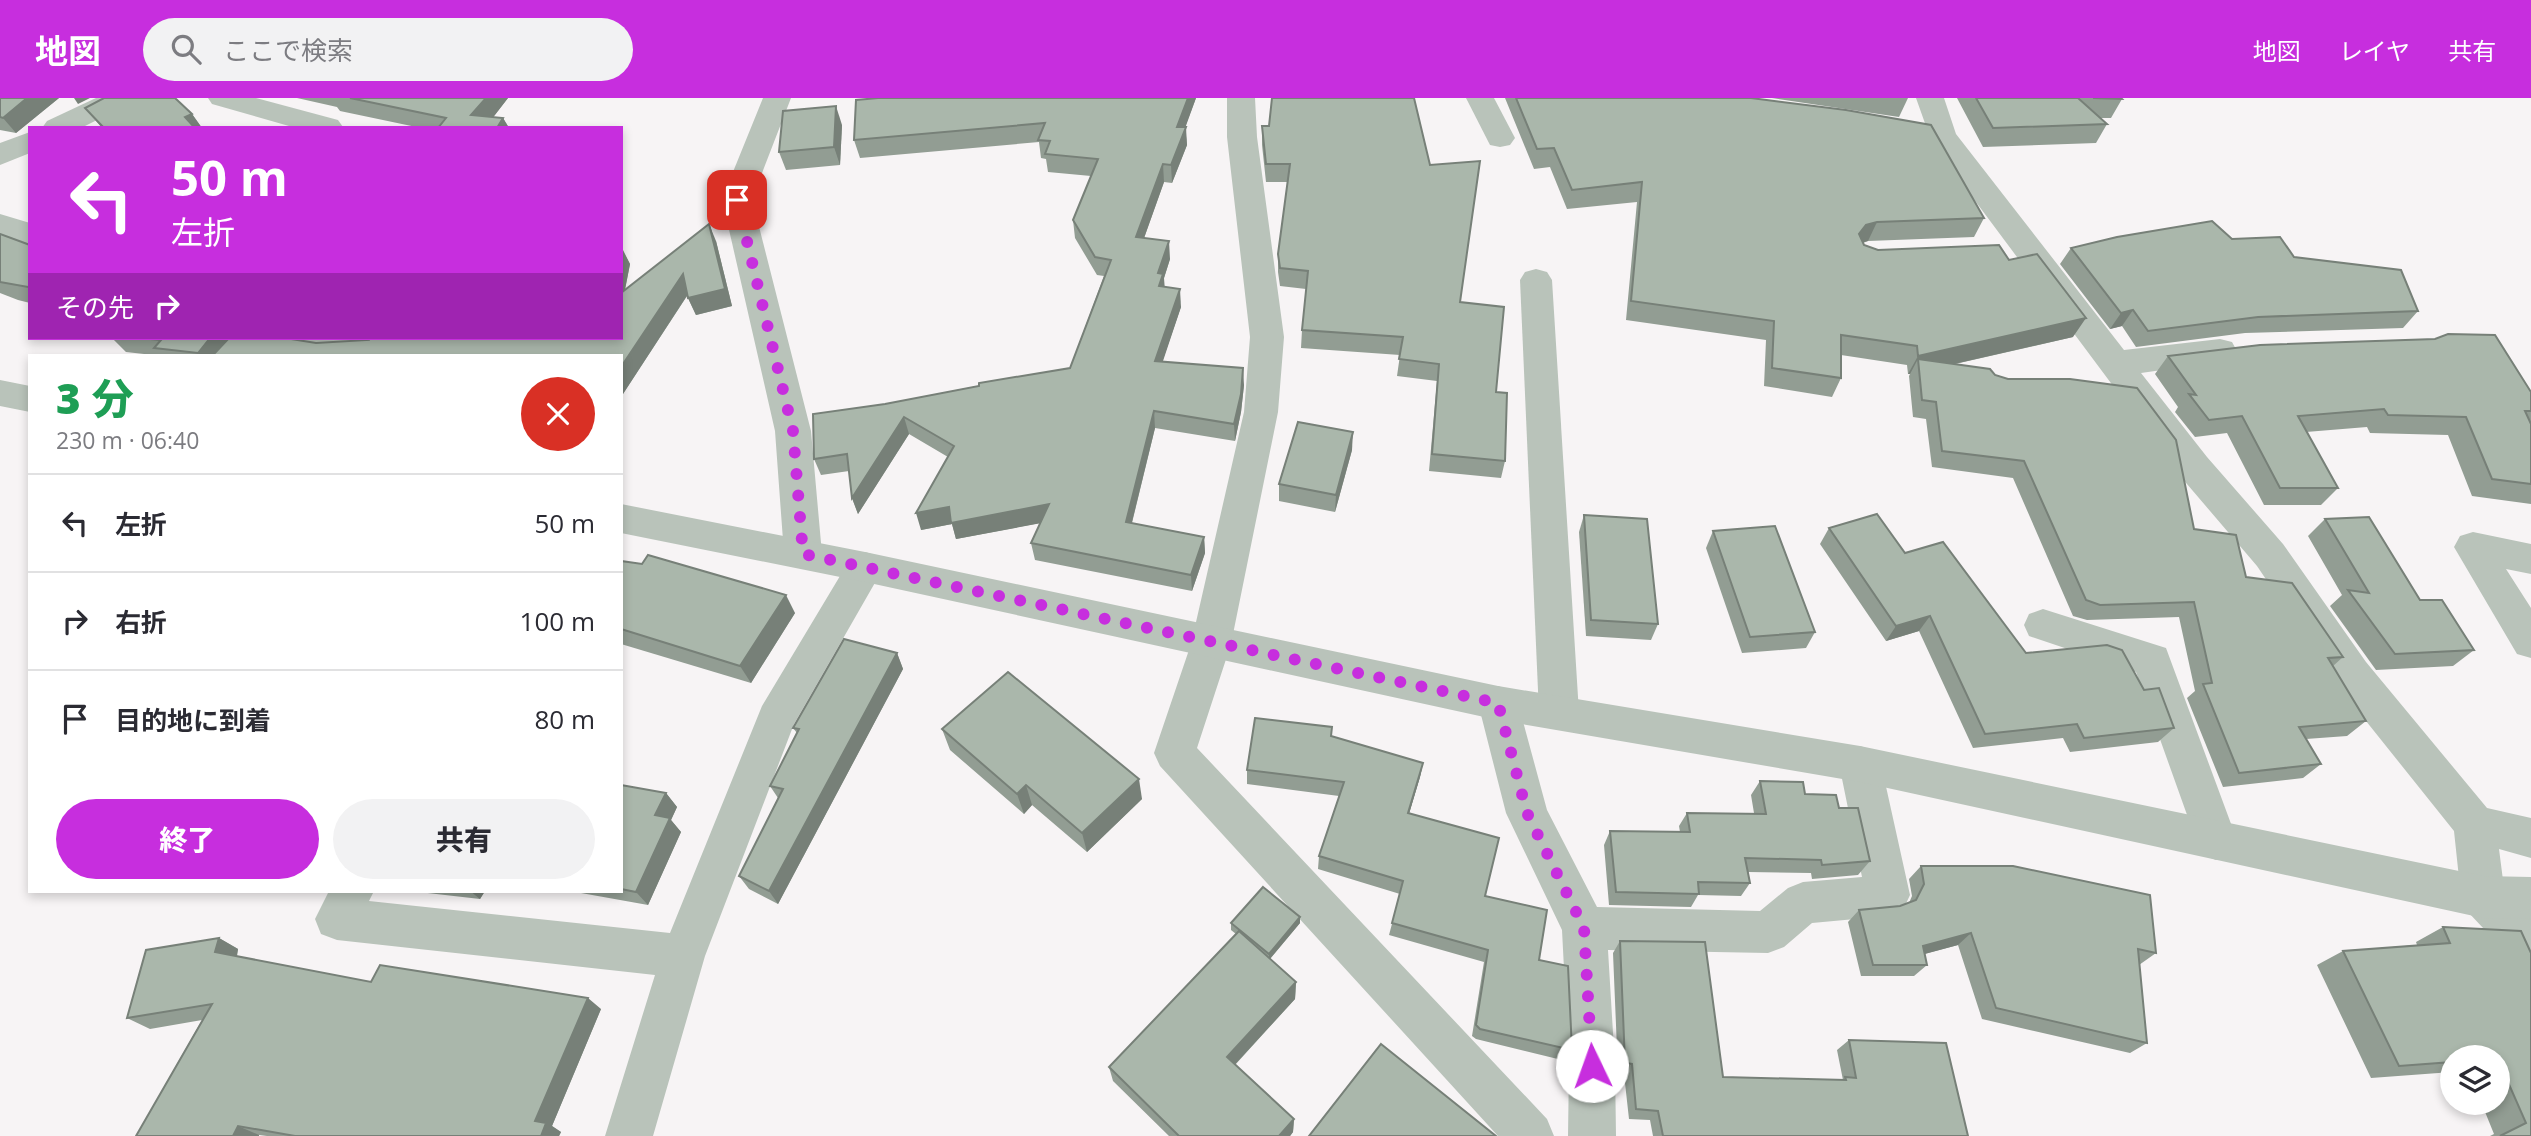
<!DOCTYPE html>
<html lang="ja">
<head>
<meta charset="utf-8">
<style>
	:root { --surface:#fff; --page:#f2f2f3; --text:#2b2b33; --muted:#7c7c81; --line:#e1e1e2; --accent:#c72ede }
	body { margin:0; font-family:"Open Sans","Noto Sans JP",sans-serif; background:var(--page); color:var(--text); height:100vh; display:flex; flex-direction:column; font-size:26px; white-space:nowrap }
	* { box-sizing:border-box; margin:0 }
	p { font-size:23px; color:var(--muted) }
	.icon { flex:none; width:38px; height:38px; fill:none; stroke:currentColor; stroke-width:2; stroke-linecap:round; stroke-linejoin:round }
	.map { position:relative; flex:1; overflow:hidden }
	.side { position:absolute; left:28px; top:256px; width:595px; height:539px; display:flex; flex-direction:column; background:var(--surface); border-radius:0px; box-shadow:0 4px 10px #0003 }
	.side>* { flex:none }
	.banner { position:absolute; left:28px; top:28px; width:595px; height:214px; border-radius:0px; box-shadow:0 4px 10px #0003; background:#c72ede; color:#fff; overflow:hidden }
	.buttons { position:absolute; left:2440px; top:947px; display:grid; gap:14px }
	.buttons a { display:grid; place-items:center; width:70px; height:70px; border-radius:50%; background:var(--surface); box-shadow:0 4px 10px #0003; font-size:35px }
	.pin { position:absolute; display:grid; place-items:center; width:60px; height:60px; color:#fff; margin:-30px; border-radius:14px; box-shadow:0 4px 10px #0006 }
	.me { position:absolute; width:77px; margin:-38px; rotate:357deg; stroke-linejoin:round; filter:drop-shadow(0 0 5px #0008) }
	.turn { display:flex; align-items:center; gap:24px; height:147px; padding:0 28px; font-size:32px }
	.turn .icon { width:91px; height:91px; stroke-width:2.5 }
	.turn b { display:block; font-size:49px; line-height:60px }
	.then { display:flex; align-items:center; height:66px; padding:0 28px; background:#0003; gap:14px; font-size:26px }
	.round { display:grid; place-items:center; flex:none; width:74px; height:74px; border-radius:37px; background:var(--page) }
	.summary { display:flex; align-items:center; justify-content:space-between; height:119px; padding:0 28px }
	h1 { font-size:42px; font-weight:800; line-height:52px; color:#1e9e55 }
	.cta { display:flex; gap:14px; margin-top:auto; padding:14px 28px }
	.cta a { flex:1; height:80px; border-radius:42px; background:var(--accent); color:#fff; font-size:28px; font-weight:800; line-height:80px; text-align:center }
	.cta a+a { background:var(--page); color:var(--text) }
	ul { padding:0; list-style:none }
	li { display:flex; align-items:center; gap:21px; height:98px; padding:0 28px; border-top:2px solid var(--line) }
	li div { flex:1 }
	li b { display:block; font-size:26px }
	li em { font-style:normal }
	header { display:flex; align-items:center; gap:42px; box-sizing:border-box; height:98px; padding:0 35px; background:var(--accent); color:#fff }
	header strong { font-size:33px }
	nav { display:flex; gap:38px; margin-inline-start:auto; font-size:24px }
	.search { width:490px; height:63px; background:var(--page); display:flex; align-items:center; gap:18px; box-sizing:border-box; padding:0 24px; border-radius:38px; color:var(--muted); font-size:26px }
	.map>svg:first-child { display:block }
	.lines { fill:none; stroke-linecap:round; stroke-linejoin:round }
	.minor { fill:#b9c3ba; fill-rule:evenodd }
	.tertiary { fill:#b9c3ba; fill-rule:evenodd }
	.wall { fill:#929d93 }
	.shaded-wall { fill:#778078 }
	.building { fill:#aab7ab; stroke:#778078; stroke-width:2 }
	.route { stroke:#c72ede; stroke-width:12; stroke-dasharray:0 21.6 }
</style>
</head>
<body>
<header>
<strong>地図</strong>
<div class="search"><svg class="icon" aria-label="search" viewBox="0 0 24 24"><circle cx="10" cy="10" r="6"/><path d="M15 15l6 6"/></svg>ここで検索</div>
<nav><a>地図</a><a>レイヤ</a><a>共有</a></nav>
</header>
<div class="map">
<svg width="2531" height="1038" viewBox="0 0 2531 1038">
	<rect width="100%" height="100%" fill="#f7f4f5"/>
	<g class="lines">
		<!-- minor -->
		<g class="minor">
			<path d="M96 0H133L129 6 81 30H42L47 23Z"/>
			<path d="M208 0H256L338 22 343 29 296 30 212 6Z"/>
			<path d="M763 0H791L752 101 811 333 822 456 816 467 803 471 790 467 784 456 775 333 722 101Z"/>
			<path d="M1227 0H1255L1257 39 1284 239 1278 314 1231 546 1197 650 1547 1021 1554 1038H1498L1160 668 1154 655 1191 546 1244 314 1250 239 1227 39Z"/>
			<path d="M1466 0H1494L1515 40 1510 47 1500 49 1490 47Z"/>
			<path d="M1916 0H1944L1956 36 2124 252 2220 241 2232 244 2237 253 2232 262 2141 275 2207 359 2283 446 2366 564 2487 710 2531 720V760L2499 751 2504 790 2531 818V870L2515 864 2468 814 2461 799 2454 733 2338 588 2257 468 2181 379 1932 45Z"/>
			<path d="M30 34V55L0 67V45Z"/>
			<path d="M0 116 30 125V148L0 138Z"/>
			<path d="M1536 171 1547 174 1552 182 1579 615 1573 627 1559 632 1545 627 1539 615 1520 182 1525 174Z"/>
			<path d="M290 240H345L373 248 378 257H323L295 248Z"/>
			<path d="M2473 434 2531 446V476L2506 471 2531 510V560L2517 556 2454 449 2460 438Z"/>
			<path d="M865 454 878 458 884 469 794 626 705 858 653 1038H605L655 877 337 842 321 836 315 821 329 793H374L369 803 670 835 762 608 852 458Z"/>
			<path d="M2043 511 2166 550 2237 742 2231 756 2216 762 2201 756 2136 574 2029 538 2024 527 2029 516Z"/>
			<path d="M1498 588 1512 593 1518 605 1547 712 1597 809 1760 813 1788 790 1803 784 1862 779 1839 666 1845 653 1860 648 1875 653 1881 666 1910 797 1903 812 1888 818 1812 825 1784 849 1768 855 1608 852 1615 968 1616 1038H1568L1569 968 1562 832 1506 715 1478 605 1484 593Z"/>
		</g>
		<!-- tertiary -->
		<g class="tertiary">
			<path d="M0 282 30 288V314L0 308Z"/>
			<path d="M621 406 865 454 1498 588 1860 648 2483 778 2531 779V821L2483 820 1860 684 1498 622 865 484 621 435Z"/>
		</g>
	</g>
	<!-- wall -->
	<g class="wall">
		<path d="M0 0H59L16 35 0 32Z"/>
		<path d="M297 0H508L493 19 503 20 509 30H421L340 13 337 9Z"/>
		<path d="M878 0H1196L1185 29 1187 47 1172 85 1164 84 1144 140 1170 161 1164 180V189L1181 209 1162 264 1244 287 1241 314 1235 343 1155 330 1132 425 1204 439 1205 455 1192 493 1035 462 1031 445 1040 425 956 441 952 426 921 432 948 359 909 336 858 416 852 400 849 373 821 377 814 361 885 306 1070 270 1104 178 1097 177 1075 140 1073 122 1091 78 1048 74 1046 61 1041 60 1039 44 860 60 854 42Z"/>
		<path d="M1505 0H1751L1984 120 1974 139 1868 143 1863 145 1864 147 1878 152 2009 162 2073 239 1955 266 1995 277 2194 431 2246 479 2343 559 2333 568 2366 623 2347 638 2306 641 2321 666 2303 680 2223 689 2187 600 2195 593 2179 519 2087 522 2073 518 2013 380 1932 369 1926 321 1913 319 1909 278 1910 276H1908L1907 267 1841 257V280L1832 299 1764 288 1766 242 1626 222 1637 104 1567 111 1550 69 1534 71Z"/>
		<path d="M1772 0H1908L1899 19Z"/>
		<path d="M1957 0H2121L2122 1 2111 20H2100L2107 26 2096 45 1983 49Z"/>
		<path d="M85 10 192 16 202 30H102Z"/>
		<path d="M842 27 840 67 786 72 779 54Z"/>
		<path d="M1262 28 1460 204 1496 294 1505 363 1501 380 1429 373 1437 283 1397 278 1400 257 1301 250 1302 232 1306 191 1280 188 1278 174V156L1288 84H1266L1262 47Z"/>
		<path d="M0 136 30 147V205L18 202 0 195Z"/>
		<path d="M2232 141 2294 159 2418 213 2403 230 2245 235 2136 249 2122 228 2110 231 2060 166 2071 150Z"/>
		<path d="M716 143 732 208 696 217 687 198 621 299V257H153L126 254 112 240H285L316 245 364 243 354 240H621V150L630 166 625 192Z"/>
		<path d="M2168 258 2531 294V406L2472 398 2448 337 2370 335 2367 329 2306 334 2338 390 2321 407H2264L2227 335 2195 339 2175 314 2178 309 2155 276Z"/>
		<path d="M1352 352 1335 414 1279 403V386Z"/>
		<path d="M1584 417 1658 526 1651 542 1586 538 1579 434Z"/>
		<path d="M2325 421 2420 502 2474 552 2453 568 2376 572 2330 508 2342 497 2308 438Z"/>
		<path d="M1829 430 1905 455 2026 555 2174 630 2158 644 2070 654 2063 640 1973 650 1919 533 1886 543 1820 446Z"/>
		<path d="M1713 433 1815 534 1806 550 1742 555 1706 450Z"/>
		<path d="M621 463 795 515 751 585 621 546Z"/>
		<path d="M897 555 903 571 778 806 749 791 739 778 778 700 770 688 797 635 793 630Z"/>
		<path d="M942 631 1142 701 1087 754 1032 707 1024 716 950 652Z"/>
		<path d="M1331 638 1423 665 1420 679 1409 716 1485 798 1539 862 1572 952 1566 963 1476 941 1472 938 1484 864 1389 837 1400 796 1318 771 1319 758 1339 698 1247 686V672Z"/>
		<path d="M1760 683 1805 696 1839 710 1870 763 1858 777 1812 781 1811 775 1748 774 1750 785 1741 798 1698 797 1691 809 1609 807 1604 747 1610 733 1680 734 1679 728 1687 715H1754L1751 697Z"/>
		<path d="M621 687 666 695 677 709 671 722 681 734 648 807 581 795 579 793H621Z"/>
		<path d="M1921 768 2156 855 2139 867 2147 945 2130 955 1982 921 1958 847 1924 856 1927 867 1914 878H1861L1848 824 1859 812 1900 808 1909 805 1912 798 1909 781Z"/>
		<path d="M410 793H485L480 801Z"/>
		<path d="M1300 819V825L1270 861 1296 884 1295 901 1235 967 1294 1021 1293 1034 1290 1038H1169L1113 983 1109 969 1236 836 1231 832V825Z"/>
		<path d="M2443 829 2531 1038H2490L2494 1036 2481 1004H2497V959H2452V974L2371 980 2317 867 2343 853 2417 847 2416 844Z"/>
		<path d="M219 840 238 851 237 859 371 884 601 911 552 1028 561 1034 559 1038H267L259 1037 136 1038 202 922 150 931 127 920Z"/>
		<path d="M1620 843 1723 979 1842 982H1843L1837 952 1849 942 1968 1038H1653L1650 1022 1629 1021 1624 976 1618 975 1613 855Z"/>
	</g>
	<!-- shaded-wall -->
	<g class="shaded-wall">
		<path d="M27 0H59L16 35 3 20Z"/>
		<path d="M74 0H90L78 6Z"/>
		<path d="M486 0H508L485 30 471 17Z"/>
		<path d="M1188 0H1196L1179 47 1177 29Z"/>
		<path d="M836 8 842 27 840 67 834 49Z"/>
		<path d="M192 16 202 30H192L185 19Z"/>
		<path d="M503 20 509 30H497Z"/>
		<path d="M1186 29 1187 47 1172 85 1171 67Z"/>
		<path d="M1163 66 1164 84 1138 157 1136 139Z"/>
		<path d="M1877 124 1868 143 1857 146 1859 136 1866 127Z"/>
		<path d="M709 126 716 143 732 208 696 217 688 200Z"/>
		<path d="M1169 143 1170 161 1164 180 1165 193 1160 206 1158 175Z"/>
		<path d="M622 150 630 166 621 211V153Z"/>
		<path d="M683 176 690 193 621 299V269Z"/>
		<path d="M1180 191 1181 209 1157 281 1155 263Z"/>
		<path d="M2133 212 2122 228 2110 231 2121 215Z"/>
		<path d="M2086 220 2073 239 1919 274 1918 261 1910 276H1908L1918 258Z"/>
		<path d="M210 240H240L226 257H200L198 255Z"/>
		<path d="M1243 270 1244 287 1241 314 1235 343 1234 326Z"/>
		<path d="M1154 313 1155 330 1128 440 1126 424Z"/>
		<path d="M904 319 909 336 858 416 852 400Z"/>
		<path d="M1353 334 1352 352 1335 414 1336 397Z"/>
		<path d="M1049 406 1052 423 956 441 952 426 921 432 916 415 949 409Z"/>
		<path d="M1204 439 1205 455 1192 493 1191 477Z"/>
		<path d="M786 497 795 515 751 585 740 568Z"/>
		<path d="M1930 518 1919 533 1886 543 1896 528Z"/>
		<path d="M897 555 903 571 778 806 769 793Z"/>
		<path d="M1423 665 1420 679 1405 729 1408 715Z"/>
		<path d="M1139 681 1142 701 1087 754 1082 735Z"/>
		<path d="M1026 687 1032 707 1024 716 1017 696Z"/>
		<path d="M666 695 677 709 671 722 681 734 648 807 636 794 655 717Z"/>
		<path d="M470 793H485L480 801Z"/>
		<path d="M1300 819V825L1269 862V856Z"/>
		<path d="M1971 835 1958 847 1910 860 1923 848Z"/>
		<path d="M219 840 238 851 235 866 215 854Z"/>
		<path d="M1296 884 1295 901 1228 974 1227 959Z"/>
		<path d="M588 900 601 911 552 1028 561 1034 559 1038H541L535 1023Z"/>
		<path d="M1294 1021 1293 1034 1290 1038H1279Z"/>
		<path d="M238 1028 259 1037V1038H233Z"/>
	</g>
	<!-- building -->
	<g class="building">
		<path d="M0 0H27L3 20 0 19Z"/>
		<path d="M104 0H175L192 16 185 19 195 30H104L85 10Z"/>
		<path d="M350 0H486L471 17 503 20 497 30H438L446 20Z"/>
		<path d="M878 0H1188L1177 29H1186L1171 67 1163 66 1136 139 1169 143 1158 175 1163 176 1159 188 1180 191 1155 263 1243 270 1241 296 1234 326 1154 313 1126 424 1204 439 1191 477 1031 445 1049 406 951 425 949 409 916 415 954 348 904 319 852 400 847 356 814 361 813 316 885 306 979 288V285L1070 270 1111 162 1095 159 1073 122 1098 61 1045 56 1050 43 1038 42 1045 25 854 42 856 2Z"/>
		<path d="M1272 0H1414L1430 67 1480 63 1460 204 1504 209 1496 294 1507 295 1505 363 1432 356 1439 266 1399 261 1403 239 1302 232 1308 173 1280 170 1278 156 1290 66H1266L1262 28H1269Z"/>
		<path d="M1516 0H1751L1846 12 1931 27 1984 120 1877 124 1866 127 1859 136 1864 147 1878 152 1999 147 2009 162 2037 156 2086 220 1918 258 1917 248 1841 237V280L1772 270 1774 223 1631 203 1642 84 1572 92 1554 50 1537 51Z"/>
		<path d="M1976 0H2078L2107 26 1993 30Z"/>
		<path d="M2093 0H2121L2122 1Z"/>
		<path d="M836 8 834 49 779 54 783 13Z"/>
		<path d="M2212 123 2232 141 2280 139 2294 159 2401 172 2418 213 2258 219 2148 233 2133 212 2121 215 2071 150 2117 139Z"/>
		<path d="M709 126 725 191 688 200 683 176 621 269V257H213L229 240H285L316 245 368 242 366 240H621V195Z"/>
		<path d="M0 136 30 147V188L28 189 0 184Z"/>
		<path d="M2448 236 2495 237 2531 294V313H2525L2531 326V386L2492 381 2466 319 2388 317 2384 311 2298 318 2338 390H2280L2242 318 2209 322 2189 296 2196 297 2168 258 2260 247 2435 241Z"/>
		<path d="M141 240H210L198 255 154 250 161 242Z"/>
		<path d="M1918 261 1990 271 1995 277 2008 281H2070L2137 290 2176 342 2194 431 2236 437 2246 479 2292 485 2343 559 2328 560 2366 623 2299 629 2321 666 2239 675 2203 586 2212 585 2194 504 2100 507 2086 502 2024 363 1942 353 1936 304 1922 302Z"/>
		<path d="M1298 324 1353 334 1336 397 1279 386Z"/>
		<path d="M1877 416 1905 455 1943 444 2026 555 2107 547 2122 552 2144 592 2159 590 2174 630 2084 640 2077 626 1985 636 1930 518 1896 528 1829 430Z"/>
		<path d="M1584 417 1647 421 1658 526 1591 522Z"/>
		<path d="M2369 419 2420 502H2442L2474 552 2395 556 2348 492 2369 495 2325 421Z"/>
		<path d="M1775 428 1815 534 1750 539 1713 433Z"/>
		<path d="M648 457 786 497 740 568 621 531V463L642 466Z"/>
		<path d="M844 541 897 555 769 793 739 778 783 691 770 688 799 631 793 630Z"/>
		<path d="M1008 574 1139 681 1082 735 1026 687 1017 696 942 631Z"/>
		<path d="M1255 620 1332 629 1331 638 1423 665 1408 715 1499 740 1485 798 1547 812 1539 862 1568 868 1572 952 1480 931 1476 927 1488 852 1392 825 1403 783 1319 758 1344 684 1247 672Z"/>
		<path d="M1760 683 1803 684 1805 696 1836 697 1839 710H1858L1870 763 1822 767 1821 762 1745 760 1750 785 1698 784 1699 796 1616 794 1610 733 1690 734 1687 715 1766 716Z"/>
		<path d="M621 687 666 695 655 717 670 720 636 794 621 791Z"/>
		<path d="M1921 768H2013L2150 797 2156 855 2138 851 2147 945 1996 910 1971 835 1923 848 1927 867H1873L1859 812 1900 808 1916 802 1924 786Z"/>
		<path d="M1263 789 1300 819 1269 856 1231 825Z"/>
		<path d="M2443 829 2521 833 2531 855V1038H2500L2526 1025 2497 959H2452V964L2399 968 2343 853 2450 845Z"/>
		<path d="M1239 833 1296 884 1227 959 1294 1021 1279 1038H1179L1109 969Z"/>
		<path d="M219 840 215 854 371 884 380 867 588 900 535 1023 546 1025 541 1038H295L238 1028 233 1038H136L212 906 127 920 146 852Z"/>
		<path d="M1620 843 1705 844 1723 979 1846 982 1845 979 1856 980 1849 942 1946 945 1968 1038H1663L1658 1013 1636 1011 1632 966 1625 965Z"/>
		<path d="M1381 946 1496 1038H1309Z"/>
	</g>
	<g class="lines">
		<!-- route -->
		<path class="route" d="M737 102 793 333 803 456 1498 605 1527 715 1584 830 1592 968"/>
	</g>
</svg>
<div class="buttons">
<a><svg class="icon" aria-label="layers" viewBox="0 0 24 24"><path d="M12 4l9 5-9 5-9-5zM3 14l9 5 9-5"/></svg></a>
</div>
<div class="pin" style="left:737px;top:102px;background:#d93025"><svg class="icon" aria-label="arrive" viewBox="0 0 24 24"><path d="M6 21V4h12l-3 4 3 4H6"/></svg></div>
<svg class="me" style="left:1592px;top:968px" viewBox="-20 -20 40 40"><circle r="19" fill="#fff"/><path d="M0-13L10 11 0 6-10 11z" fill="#c72ede"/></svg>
<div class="banner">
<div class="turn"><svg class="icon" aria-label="left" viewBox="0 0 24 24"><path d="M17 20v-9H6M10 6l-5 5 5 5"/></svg><div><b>50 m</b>左折</div></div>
<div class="then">その先<svg class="icon" aria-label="right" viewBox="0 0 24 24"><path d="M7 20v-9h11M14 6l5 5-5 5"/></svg></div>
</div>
<section class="side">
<div class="summary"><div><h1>3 分</h1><p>230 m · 06:40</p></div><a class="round" style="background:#d93025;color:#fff"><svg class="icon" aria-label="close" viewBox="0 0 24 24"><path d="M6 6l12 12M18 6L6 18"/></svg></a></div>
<ul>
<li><svg class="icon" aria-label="left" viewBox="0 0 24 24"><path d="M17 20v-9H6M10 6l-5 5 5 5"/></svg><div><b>左折</b></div><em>50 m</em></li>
<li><svg class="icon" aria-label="right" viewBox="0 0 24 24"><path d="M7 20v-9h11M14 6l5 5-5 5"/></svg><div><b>右折</b></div><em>100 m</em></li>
<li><svg class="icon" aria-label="arrive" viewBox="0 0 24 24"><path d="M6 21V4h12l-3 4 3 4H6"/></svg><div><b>目的地に到着</b></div><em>80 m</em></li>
</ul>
<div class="cta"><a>終了</a><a>共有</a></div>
</section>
</div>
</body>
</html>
